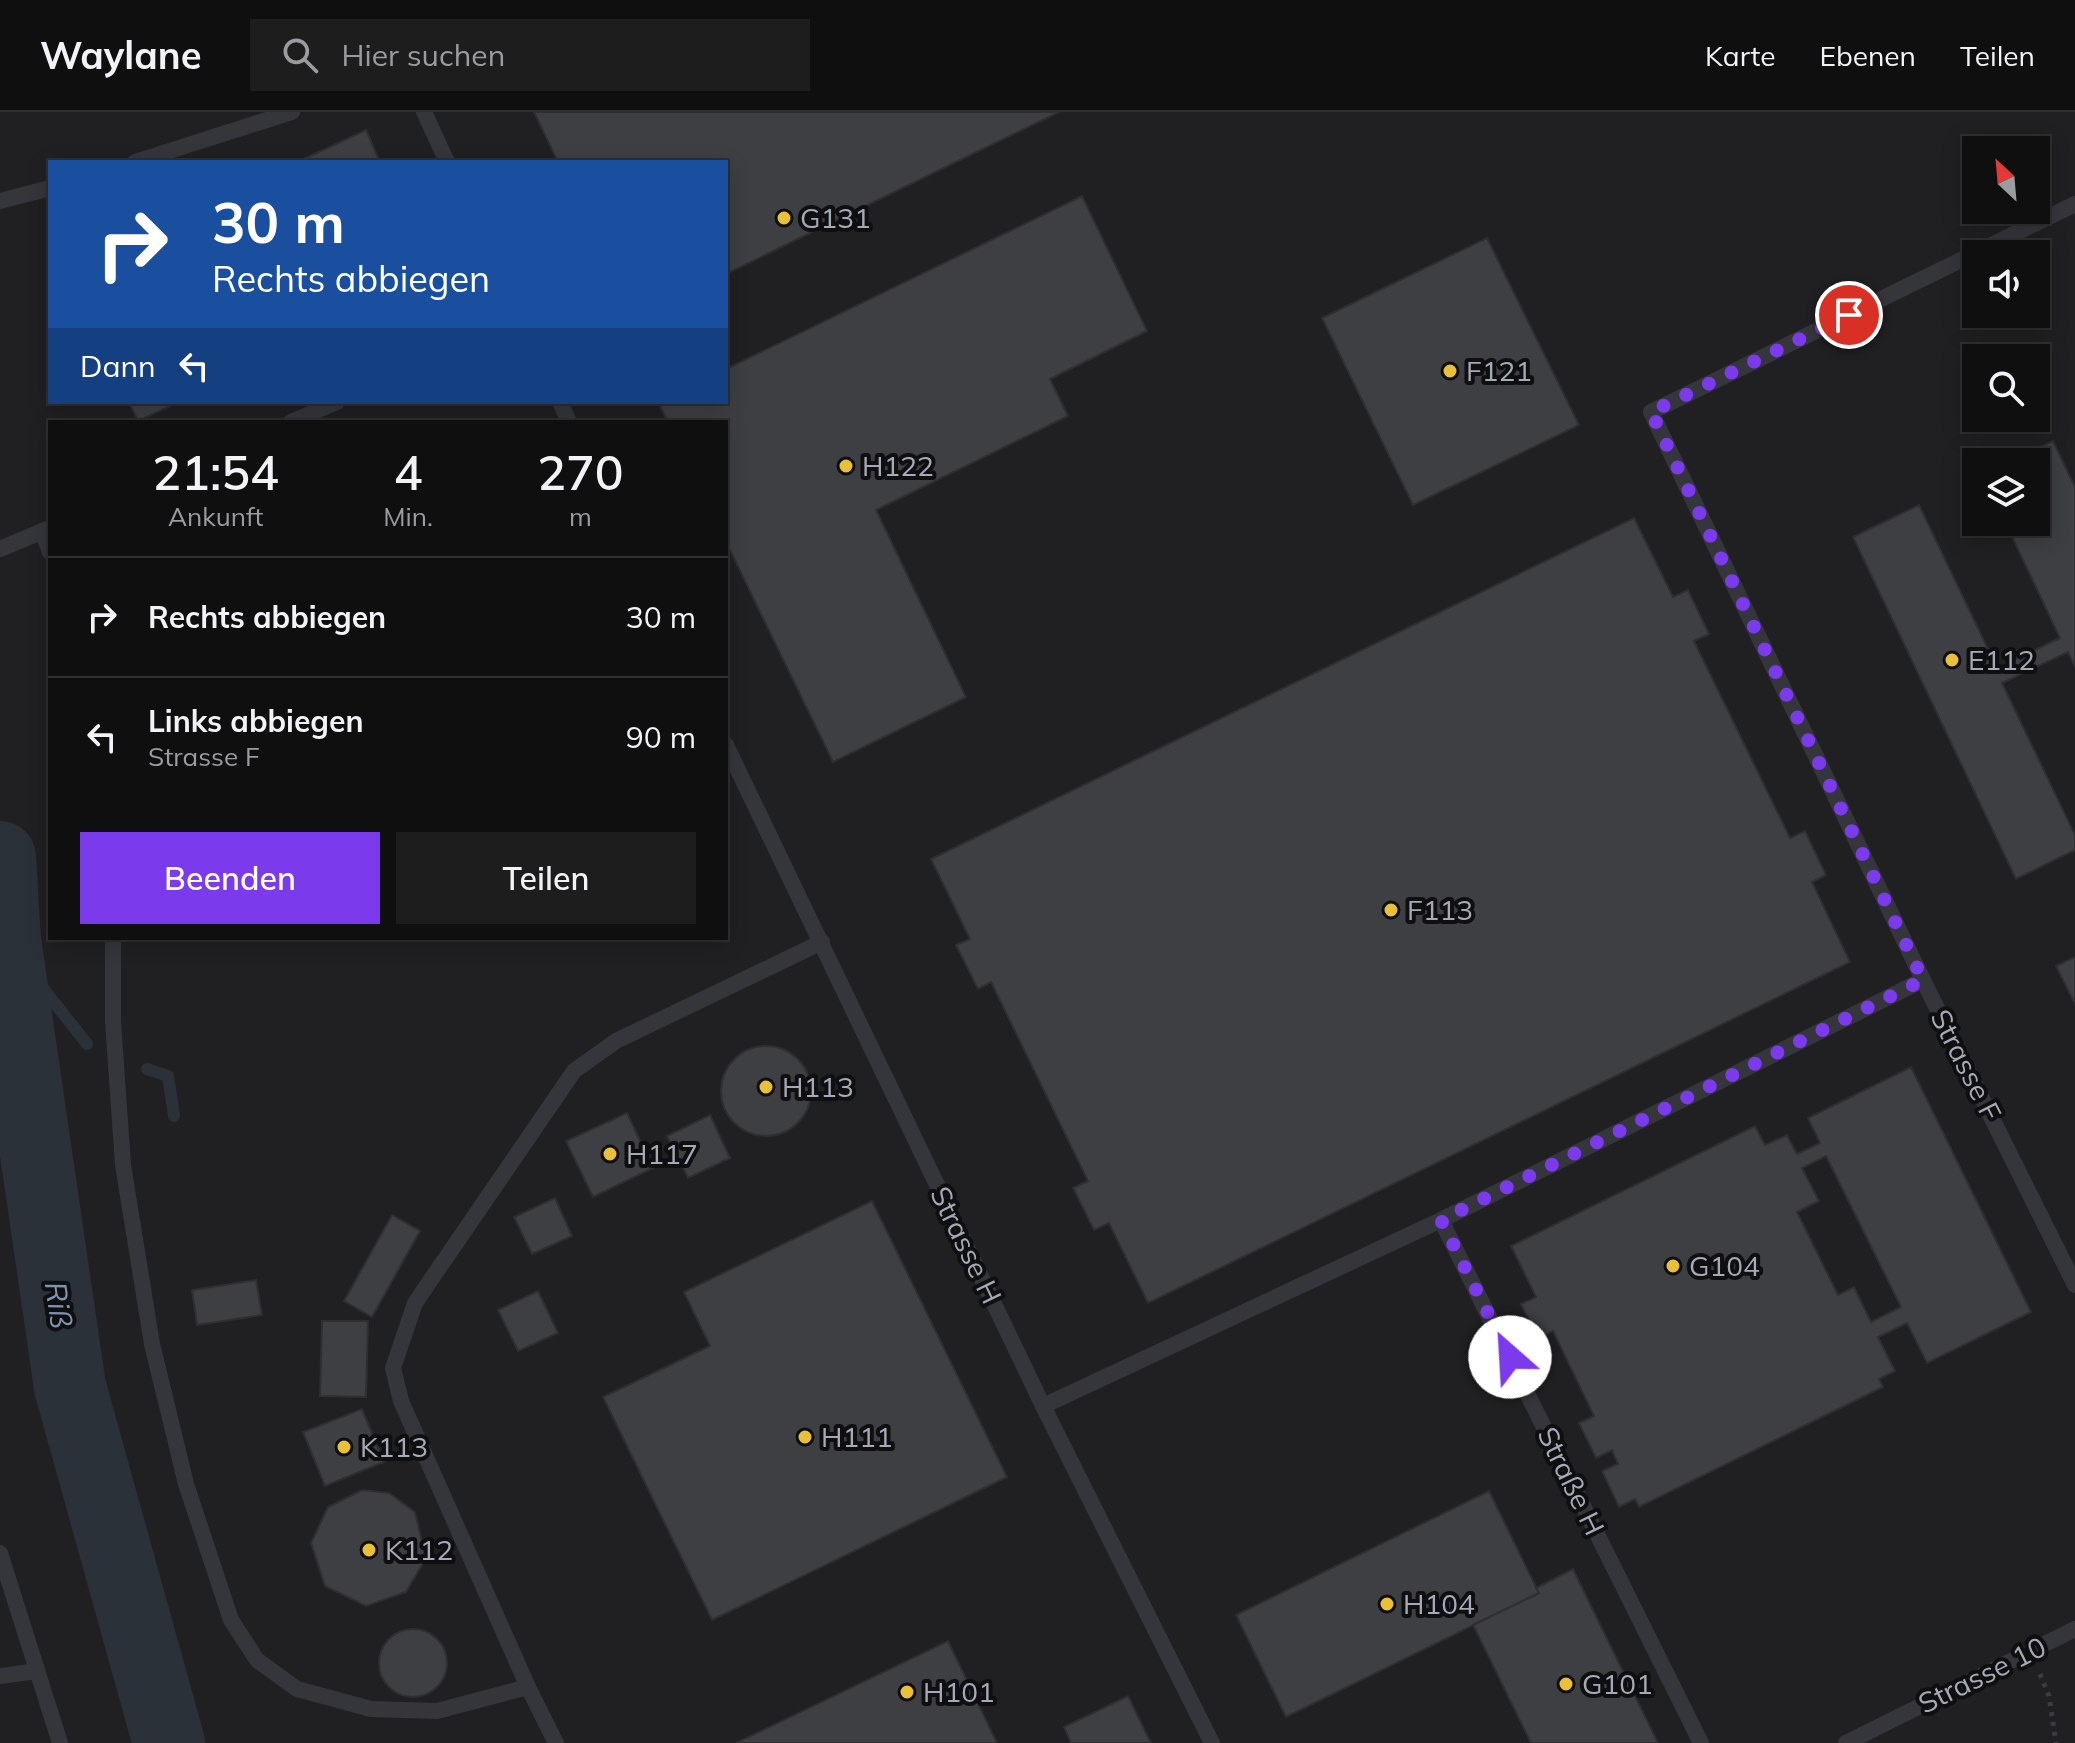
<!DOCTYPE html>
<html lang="de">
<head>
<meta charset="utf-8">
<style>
	:root { --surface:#0f0f10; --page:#1d1d1e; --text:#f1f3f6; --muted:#9b9c9f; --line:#2f2f30; --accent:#7c3aed }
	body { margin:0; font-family:Mulish,sans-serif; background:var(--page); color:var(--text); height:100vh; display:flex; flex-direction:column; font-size:30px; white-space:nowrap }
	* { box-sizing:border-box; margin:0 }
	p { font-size:26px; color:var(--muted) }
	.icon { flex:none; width:44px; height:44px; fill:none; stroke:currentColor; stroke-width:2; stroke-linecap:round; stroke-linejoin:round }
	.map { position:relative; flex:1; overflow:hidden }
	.side { position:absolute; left:48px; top:308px; width:680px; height:520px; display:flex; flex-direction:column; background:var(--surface); border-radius:0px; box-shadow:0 4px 20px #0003,0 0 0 2px var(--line) }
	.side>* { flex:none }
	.banner { position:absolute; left:48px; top:48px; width:680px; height:244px; border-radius:0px; box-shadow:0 4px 20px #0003,0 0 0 2px var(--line); background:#1a4fa0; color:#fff; overflow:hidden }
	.needle { width:52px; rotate:334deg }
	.fabs { position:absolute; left:1962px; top:24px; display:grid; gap:16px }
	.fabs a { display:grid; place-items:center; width:88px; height:88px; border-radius:0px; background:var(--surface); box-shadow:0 4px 20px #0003,0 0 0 2px var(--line); font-size:40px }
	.pin { position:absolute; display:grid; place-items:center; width:68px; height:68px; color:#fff; margin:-34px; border:4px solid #fff; border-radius:50%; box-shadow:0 2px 8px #0007 }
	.me { position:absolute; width:88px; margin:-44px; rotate:334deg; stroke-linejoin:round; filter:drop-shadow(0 0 6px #0008) }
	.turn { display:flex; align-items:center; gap:28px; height:168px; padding:0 32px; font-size:36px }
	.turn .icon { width:104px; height:104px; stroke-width:2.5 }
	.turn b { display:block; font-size:56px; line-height:68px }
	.then { display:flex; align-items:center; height:76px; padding:0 32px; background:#0003; gap:16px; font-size:30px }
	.eta { display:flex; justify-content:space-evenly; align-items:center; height:136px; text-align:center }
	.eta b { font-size:48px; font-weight:600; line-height:56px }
	.cta { display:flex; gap:16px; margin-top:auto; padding:16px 32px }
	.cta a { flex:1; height:92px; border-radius:0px; background:var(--accent); color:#fff; font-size:32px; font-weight:600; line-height:92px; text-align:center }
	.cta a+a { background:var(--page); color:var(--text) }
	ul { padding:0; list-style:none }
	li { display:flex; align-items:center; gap:24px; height:120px; padding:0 32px; border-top:2px solid var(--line) }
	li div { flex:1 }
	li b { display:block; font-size:30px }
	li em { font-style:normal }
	header { display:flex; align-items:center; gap:48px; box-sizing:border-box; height:112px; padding:0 40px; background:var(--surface); border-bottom:2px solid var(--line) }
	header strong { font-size:38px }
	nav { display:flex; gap:44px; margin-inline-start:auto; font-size:28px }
	.search { width:560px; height:72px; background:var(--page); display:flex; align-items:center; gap:20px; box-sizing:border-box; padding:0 28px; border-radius:0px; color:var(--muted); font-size:30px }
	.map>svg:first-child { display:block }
	.built { fill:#202023; fill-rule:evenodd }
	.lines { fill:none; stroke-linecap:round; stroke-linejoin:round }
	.stream { stroke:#2b3139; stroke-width:12 }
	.river { stroke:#2b3139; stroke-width:72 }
	.building { fill:#3e3f43; stroke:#2f2e32; stroke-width:2; fill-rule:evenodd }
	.path { stroke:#3b3c42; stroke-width:5; stroke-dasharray:4 6; stroke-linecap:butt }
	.lane { stroke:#35363b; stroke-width:16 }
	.route { stroke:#7c3aed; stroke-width:14; stroke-dasharray:0 25.2 }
	.poi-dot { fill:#eac038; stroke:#0f0f11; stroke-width:3 }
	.labels { text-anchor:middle; stroke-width:8; stroke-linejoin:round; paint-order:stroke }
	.poi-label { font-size:28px; fill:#a6aab6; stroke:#0f0f11; text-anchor:start }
	.street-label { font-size:28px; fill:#a6aab6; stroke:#0f0f11 }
	.water-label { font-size:30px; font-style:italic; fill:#7f94af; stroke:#0f0f11 }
</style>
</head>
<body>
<header>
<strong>Waylane</strong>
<div class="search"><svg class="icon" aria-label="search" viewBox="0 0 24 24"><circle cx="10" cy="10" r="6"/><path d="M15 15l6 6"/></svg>Hier suchen</div>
<nav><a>Karte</a><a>Ebenen</a><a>Teilen</a></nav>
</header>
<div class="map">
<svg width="2075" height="1631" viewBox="0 0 2075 1631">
	<rect width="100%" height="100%" fill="#141416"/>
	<!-- built -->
	<path class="built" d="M0 0H2075V1631H0ZM1976 38H2036V98H1976ZM50 50H726V290H50ZM1976 142H2036V202H1976ZM1976 246H2036V306H1976ZM50 310H726V826H50ZM1976 350H2036V410H1976Z"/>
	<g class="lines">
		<!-- stream -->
		<g class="stream">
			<path d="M5 828 87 932"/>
			<path d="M147 957 168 964 174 1004"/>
		</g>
		<!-- river -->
		<path class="river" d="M0 745 5 828 70 1275 169 1631"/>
	</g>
	<!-- building -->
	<g class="building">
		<path d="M534 0H1059L726 162V50H558Z"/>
		<path d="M366 18 380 50H297Z"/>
		<path d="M1082 84 1147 219 1050 267 1068 304 876 398 966 585 833 650 726 430V310H668L658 290H726V257Z"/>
		<path d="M1487 126 1579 313 1413 393 1322 206Z"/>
		<path d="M129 290H179L138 309Z"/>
		<path d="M2053 329 2075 375V555L2068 540 2002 571 2075 723V738L2016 767 1853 425 1919 393 1997 556 2060 526 2005 410H2036V350H2009Z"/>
		<path d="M1634 406 1673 485 1688 478 1709 522 1694 529 1790 726 1805 719 1826 763 1812 770 1850 850 1148 1191 1109 1111 1094 1118 1073 1076 1088 1069 991 870 978 877 956 833 970 827 931 747Z"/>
		<path d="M2075 845V892L2056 854Z"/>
		<circle cx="766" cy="979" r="45"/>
		<path d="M1911 955 2031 1200 1927 1251 1907 1211 1878 1225 1895 1259 1879 1267 1883 1275 1639 1395 1635 1387 1619 1395 1602 1359 1618 1352 1612 1338 1596 1346 1579 1311 1594 1304 1553 1219 1538 1227 1521 1192 1536 1185 1511 1134 1755 1014 1765 1033 1787 1023 1797 1042 1820 1031 1808 1006ZM1826 1044 1901 1195 1871 1210 1854 1175 1838 1183 1797 1100 1819 1089 1802 1056Z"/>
		<path d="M627 1001 653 1056 593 1085 566 1029Z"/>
		<path d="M710 1003 730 1046 688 1066 667 1024Z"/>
		<path d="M555 1086 572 1124 532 1142 514 1105Z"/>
		<path d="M872 1089 1007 1365 712 1508 603 1285 710 1234 684 1180Z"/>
		<path d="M392 1103 420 1119 372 1205 344 1189Z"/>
		<path d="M256 1168 262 1203 197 1213 192 1178Z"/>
		<path d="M538 1179 558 1221 518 1239 498 1198Z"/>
		<path d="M322 1209H368L366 1285 320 1284Z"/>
		<path d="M362 1297 384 1350 325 1374 303 1320Z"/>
		<path d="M362 1378 389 1381 415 1400 426 1446 406 1480 366 1494 325 1474 311 1431 328 1395Z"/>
		<path d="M1489 1379 1539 1481 1286 1605 1236 1503Z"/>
		<path d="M1573 1457 1658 1631H1531L1473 1513 1539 1481 1536 1476Z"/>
		<circle cx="413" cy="1551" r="34"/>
		<path d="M948 1529 997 1631H736Z"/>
		<path d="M1128 1584 1151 1631H1071L1064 1615Z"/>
	</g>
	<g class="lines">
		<!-- path -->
		<path class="path" d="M2040 1562 2049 1584 2056 1631"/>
		<!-- lane -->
		<g class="lane">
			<path d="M424 0 447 50"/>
			<path d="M135 50 292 0"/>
			<path d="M0 89 50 76"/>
			<path d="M2075 92 1651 300 1923 868 2075 1173"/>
			<path d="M560 290 569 310"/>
			<path d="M291 310 337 290"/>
			<path d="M42 419 50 440"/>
			<path d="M0 437 50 416"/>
			<path d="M726 633 1043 1294 1212 1631"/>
			<path d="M113 826V910L123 1053 152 1232 186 1372 231 1508 257 1548 297 1577 371 1597 437 1599 528 1575"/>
			<path d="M1441 1108 1701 1631"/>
			<path d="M1043 1294 1441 1108 1923 868"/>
			<path d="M0 1441 60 1631"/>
			<path d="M0 1564 37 1559"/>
			<path d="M556 1631 528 1575 401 1289 393 1256 415 1191 574 959 616 929 822 830"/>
			<path d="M1846 1631 2075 1517"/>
		</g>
	</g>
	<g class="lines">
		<!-- route -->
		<path class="route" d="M1510 1245 1441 1108 1923 868 1651 300 1849 203"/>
	</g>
	<!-- markers -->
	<g class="poi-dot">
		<circle cx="784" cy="106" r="8"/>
		<circle cx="1450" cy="259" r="8"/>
		<circle cx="846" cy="354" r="8"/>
		<circle cx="1952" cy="548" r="8"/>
		<circle cx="1391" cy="798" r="8"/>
		<circle cx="766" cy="975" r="8"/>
		<circle cx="610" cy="1042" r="8"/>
		<circle cx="1673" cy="1154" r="8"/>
		<circle cx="805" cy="1325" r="8"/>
		<circle cx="344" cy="1335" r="8"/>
		<circle cx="369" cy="1438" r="8"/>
		<circle cx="1387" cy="1492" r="8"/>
		<circle cx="1566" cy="1572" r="8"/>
		<circle cx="907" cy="1580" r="8"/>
	</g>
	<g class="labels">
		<!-- poi labels -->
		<g class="poi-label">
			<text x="800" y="116">G131</text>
			<text x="1466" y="269">F121</text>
			<text x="862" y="364">H122</text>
			<text x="1968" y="558">E112</text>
			<text x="1407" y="808">F113</text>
			<text x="782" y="985">H113</text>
			<text x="626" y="1052">H117</text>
			<text x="1689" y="1164">G104</text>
			<text x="821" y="1335">H111</text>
			<text x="360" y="1345">K113</text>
			<text x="385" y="1448">K112</text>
			<text x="1403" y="1502">H104</text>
			<text x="1582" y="1582">G101</text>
			<text x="923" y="1590">H101</text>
		</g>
		<!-- street labels -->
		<g class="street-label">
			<text transform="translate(1966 953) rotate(63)" y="10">Strasse F</text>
			<text transform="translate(966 1133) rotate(64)" y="10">Strasse H</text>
			<text transform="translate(1571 1369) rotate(64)" y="10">Straße H</text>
			<text transform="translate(1982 1563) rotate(-26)" y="10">Strasse 10</text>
		</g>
		<!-- water labels -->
		<g class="water-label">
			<text transform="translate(58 1193) rotate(82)" y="10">Riß</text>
		</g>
	</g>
</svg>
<div class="fabs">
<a><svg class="needle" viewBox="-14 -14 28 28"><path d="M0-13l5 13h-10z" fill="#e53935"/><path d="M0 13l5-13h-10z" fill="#9b9c9f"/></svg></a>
<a><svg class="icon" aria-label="sound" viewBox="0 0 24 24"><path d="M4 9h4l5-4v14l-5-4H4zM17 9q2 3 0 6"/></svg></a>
<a><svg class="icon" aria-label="search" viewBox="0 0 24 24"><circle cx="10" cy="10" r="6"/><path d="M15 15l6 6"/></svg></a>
<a><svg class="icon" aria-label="layers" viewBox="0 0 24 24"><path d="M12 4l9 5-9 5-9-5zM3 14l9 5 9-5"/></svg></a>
</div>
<div class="pin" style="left:1849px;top:203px;background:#d93025"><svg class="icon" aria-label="arrive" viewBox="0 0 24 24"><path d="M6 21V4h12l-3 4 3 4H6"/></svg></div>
<svg class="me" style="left:1510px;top:1245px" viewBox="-20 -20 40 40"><circle r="19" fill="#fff"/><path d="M0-13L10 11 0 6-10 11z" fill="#7c3aed"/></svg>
<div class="banner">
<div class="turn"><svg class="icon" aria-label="right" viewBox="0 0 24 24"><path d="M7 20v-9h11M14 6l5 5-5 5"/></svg><div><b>30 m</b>Rechts abbiegen</div></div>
<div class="then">Dann<svg class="icon" aria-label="left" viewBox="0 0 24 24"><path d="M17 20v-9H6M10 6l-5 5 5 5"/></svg></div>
</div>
<section class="side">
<div class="eta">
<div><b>21:54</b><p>Ankunft</p></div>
<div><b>4</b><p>Min.</p></div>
<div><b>270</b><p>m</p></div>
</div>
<ul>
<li><svg class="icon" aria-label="right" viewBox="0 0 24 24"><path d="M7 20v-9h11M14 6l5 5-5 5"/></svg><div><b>Rechts abbiegen</b></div><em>30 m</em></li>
<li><svg class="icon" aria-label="left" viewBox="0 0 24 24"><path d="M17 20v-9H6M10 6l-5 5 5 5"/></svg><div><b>Links abbiegen</b><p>Strasse F</p></div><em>90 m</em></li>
</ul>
<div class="cta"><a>Beenden</a><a>Teilen</a></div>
</section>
</div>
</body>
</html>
